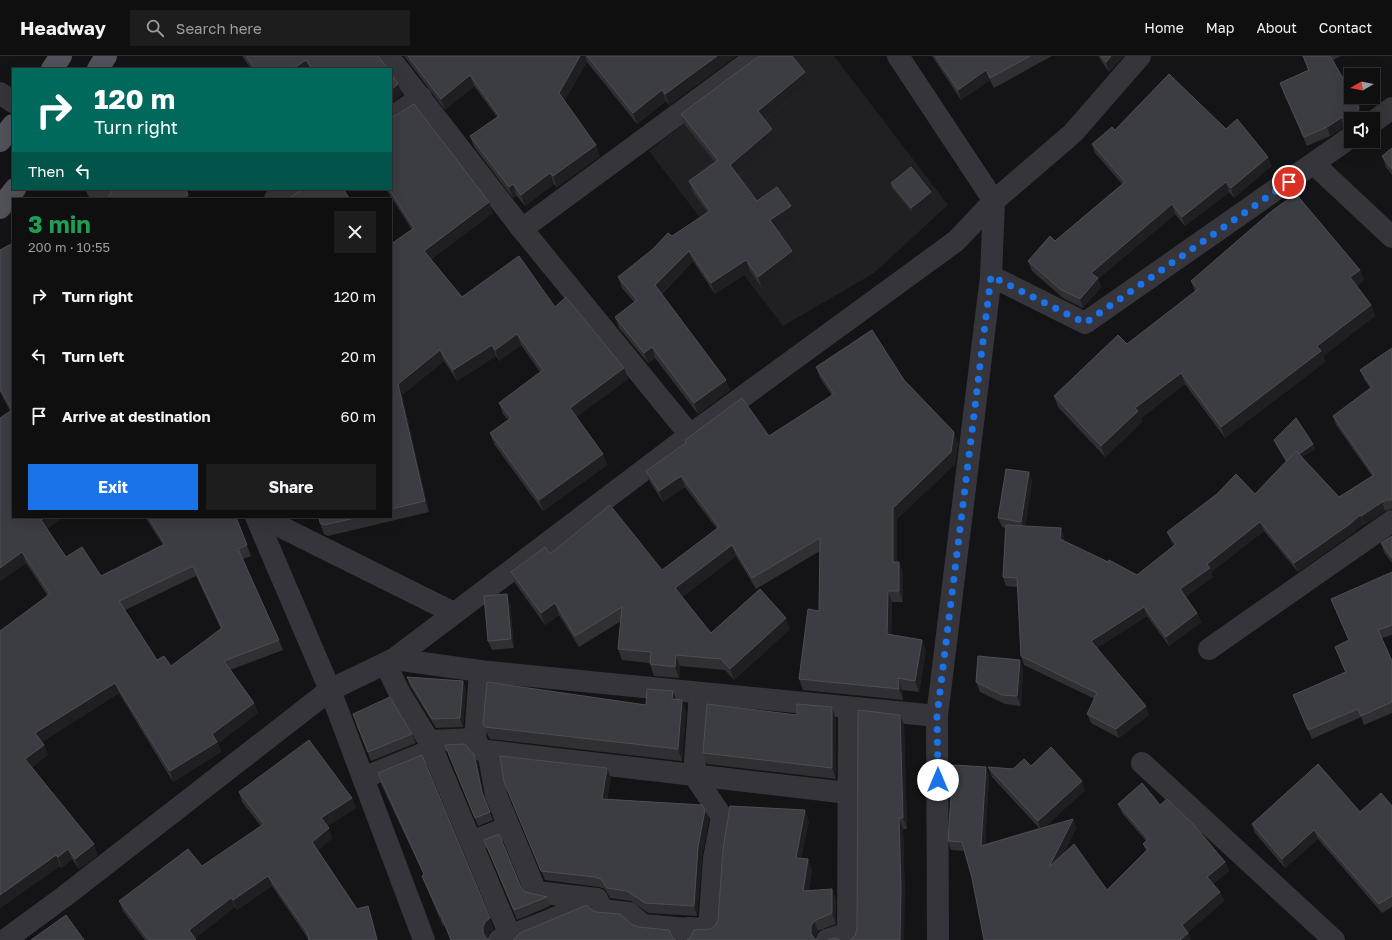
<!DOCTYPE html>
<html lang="en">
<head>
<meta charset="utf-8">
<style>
	:root { --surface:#0f0f10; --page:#1d1d1e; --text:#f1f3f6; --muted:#9b9c9f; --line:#2f2f30; --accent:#1a73e8 }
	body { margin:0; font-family:"Golos Text",sans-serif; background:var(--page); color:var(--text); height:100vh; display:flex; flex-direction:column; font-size:15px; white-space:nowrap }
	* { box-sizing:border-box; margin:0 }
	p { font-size:13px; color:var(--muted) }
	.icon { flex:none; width:22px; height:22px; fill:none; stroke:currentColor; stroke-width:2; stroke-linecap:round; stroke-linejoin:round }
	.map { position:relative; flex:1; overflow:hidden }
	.panel { position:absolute; left:12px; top:142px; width:380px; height:320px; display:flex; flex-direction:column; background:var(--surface); border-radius:0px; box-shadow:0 4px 16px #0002,0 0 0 1px var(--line) }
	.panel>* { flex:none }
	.hud { position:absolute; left:12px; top:12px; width:380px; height:122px; border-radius:0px; box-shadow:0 4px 16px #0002,0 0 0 1px var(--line); background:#00695c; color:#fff; overflow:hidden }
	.needle { width:26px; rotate:261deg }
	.controls { position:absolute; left:1344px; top:12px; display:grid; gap:8px }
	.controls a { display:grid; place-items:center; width:36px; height:36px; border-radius:0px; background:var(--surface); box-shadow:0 4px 16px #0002,0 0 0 1px var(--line); font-size:20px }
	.pin { position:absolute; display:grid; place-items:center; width:34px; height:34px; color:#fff; margin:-17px; border:2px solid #fff; border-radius:50%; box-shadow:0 1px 4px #0007 }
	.me { position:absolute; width:44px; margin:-22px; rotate:0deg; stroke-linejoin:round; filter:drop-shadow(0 0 3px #0008) }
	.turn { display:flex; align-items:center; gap:14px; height:84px; padding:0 16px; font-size:18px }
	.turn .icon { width:52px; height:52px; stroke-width:2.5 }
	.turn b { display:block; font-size:28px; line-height:34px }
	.then { display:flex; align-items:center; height:38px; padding:0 16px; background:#0003; gap:8px; font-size:15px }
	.round { display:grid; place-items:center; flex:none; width:42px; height:42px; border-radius:0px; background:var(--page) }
	.summary { display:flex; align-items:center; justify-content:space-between; height:68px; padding:0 16px }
	h1 { font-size:24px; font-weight:700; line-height:30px; color:#1e9e55 }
	.cta { display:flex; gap:8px; margin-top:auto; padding:8px 16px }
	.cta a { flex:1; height:46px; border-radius:0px; background:var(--accent); color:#fff; font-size:16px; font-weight:700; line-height:46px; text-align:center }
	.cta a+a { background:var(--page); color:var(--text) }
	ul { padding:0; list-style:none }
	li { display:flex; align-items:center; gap:12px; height:60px; padding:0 16px }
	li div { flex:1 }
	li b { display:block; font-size:15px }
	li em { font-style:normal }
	header { display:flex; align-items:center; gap:24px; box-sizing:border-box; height:56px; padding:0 20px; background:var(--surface); border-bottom:1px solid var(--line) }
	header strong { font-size:19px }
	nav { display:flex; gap:22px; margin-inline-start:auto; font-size:14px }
	.search { width:280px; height:36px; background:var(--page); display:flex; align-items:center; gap:10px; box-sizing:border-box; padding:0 14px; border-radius:0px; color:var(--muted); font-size:15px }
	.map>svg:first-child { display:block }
	.built { fill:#202023 }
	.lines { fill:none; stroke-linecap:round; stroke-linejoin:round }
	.minor { stroke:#35353b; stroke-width:22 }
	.major { stroke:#51525a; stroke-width:22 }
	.wall { fill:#303034; fill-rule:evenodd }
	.shaded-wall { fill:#1f1f22 }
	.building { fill:#3c3d42; stroke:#4d4e54; fill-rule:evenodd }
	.route { stroke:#1a73e8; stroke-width:7; stroke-dasharray:0 12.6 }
</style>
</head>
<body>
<header>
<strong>Headway</strong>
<div class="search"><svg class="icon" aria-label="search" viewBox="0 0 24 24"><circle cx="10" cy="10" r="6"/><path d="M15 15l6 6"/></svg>Search here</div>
<nav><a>Home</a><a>Map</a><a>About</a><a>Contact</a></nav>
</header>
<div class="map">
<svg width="1392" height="884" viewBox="0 0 1392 884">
	<rect width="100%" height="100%" fill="#141416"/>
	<!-- built -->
	<path class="built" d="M769 0H834L948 149 874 217 783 270 649 95Z"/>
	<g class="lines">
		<!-- minor -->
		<g class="minor">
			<path d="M388 0 522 173 690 379"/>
			<path d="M898 0 994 145 991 220 937 660 938 884"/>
			<path d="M0 37 13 46"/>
			<path d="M391 62 421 41"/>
			<path d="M1373 66 1392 52"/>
			<path d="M1314 108 1392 181"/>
			<path d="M97 133 104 143"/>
			<path d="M275 143 290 133"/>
			<path d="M522 173 757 0"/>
			<path d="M991 220 1085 267 1351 81"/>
			<path d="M256 461 330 634 424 884"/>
			<path d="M261 461 454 557"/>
			<path d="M1209 593 1392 465"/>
			<path d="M475 683 480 615"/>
			<path d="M429 685 475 683 481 694 488 695 848 737"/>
			<path d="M488 695 496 739 536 836 597 843"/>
			<path d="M1142 707 1334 884"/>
			<path d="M363 722 432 694"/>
			<path d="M471 786 509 771"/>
			<path d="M5 884 65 840 330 634 394 603 690 379 956 185 994 145 1073 77 1140 0"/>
			<path d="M499 884 548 865 597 843 602 854 629 857 643 869 687 873"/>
			<path d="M512 884 429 685 399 636 389 615 394 603 480 615 937 660"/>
			<path d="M685 884 688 872 709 873 714 802 722 761 694 719 700 637"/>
			<path d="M827 884 848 877"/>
			<path d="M848 884 849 652"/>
		</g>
		<!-- major -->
		<g class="major">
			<path d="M52 13 61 0"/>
			<path d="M98 13 106 0"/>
			<path d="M0 85 13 69"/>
			<path d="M0 152 15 133"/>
		</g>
	</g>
	<!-- wall -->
	<g class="wall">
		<path d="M242 0H378L388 13H251Z"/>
		<path d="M404 0H736L669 49 666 45 637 68 587 6 564 45 600 100 557 131 554 128 525 150 516 139 513 142 474 91 470 80 497 61 474 30 445 54Z"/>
		<path d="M932 0H1052L994 32 990 24 961 44Z"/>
		<path d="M1098 0H1124L1109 16Z"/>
		<path d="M1303 0H1341L1333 4 1359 51 1362 60 1361 63H1351V69L1344 71 1330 80 1307 90 1283 36 1280 27 1308 14Z"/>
		<path d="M805 16 809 27 765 64 776 84 737 117 757 145 795 161 777 173 796 206 762 232 750 215 715 238 693 205 662 238 730 334 698 358 655 302 648 307 619 272 615 261 634 246 622 232 618 221 672 180 707 156 693 136 689 125 715 106 685 69 681 58Z"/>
		<path d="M1226 73 1268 101 1271 110 1234 142 1229 136 1185 170 1175 158 1098 223 1101 231 1083 252 1063 242 1032 215 1028 205 1055 185 1122 128 1095 97 1092 88 1115 74Z"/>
		<path d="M1392 92V119L1386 111 1382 100Z"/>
		<path d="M891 127 933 141 913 157 892 132Z"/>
		<path d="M386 133H391L493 157 431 203 462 241 555 251 624 312 628 323 576 361 603 398 607 409 543 455 494 388 490 377 508 364 503 358 499 347 540 316 521 289 499 305 496 300 457 325 444 305 402 339 429 456 328 480 324 478 320 467 319 461H391V188L412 174Z"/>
		<path d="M0 194 47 473 66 501 101 520 163 489 145 461H236L251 500 243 503 279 584 283 594 230 614 254 647 258 657 218 687 221 696 173 726 119 637 42 686 44 689 48 699 32 711 98 799 79 813 72 803 62 812 60 810 0 852 47 539 26 507 0 525V362L10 355 0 336ZM196 520 221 573 171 610 157 604 125 554Z"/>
		<path d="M1360 214 1364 224 1357 230 1371 249 1375 260 1323 300 1325 306 1225 382 1185 328 1141 362 1142 366 1105 401 1058 351 1054 340 1127 288 1195 236 1191 225Z"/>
		<path d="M1392 292V453H1391L1385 455 1364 469 1363 468 1353 477 1298 516 1264 475 1211 516 1213 521 1185 541 1197 557 1201 566 1169 590 1147 560 1097 592 1149 659 1119 682 1091 667 1087 658 1095 643 1024 609 1021 600 1018 531 1006 530 1003 521 1005 472 1002 471 998 462 1029 416 1032 426 1025 470 1061 472 1064 481V485L1137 519 1174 490 1171 485 1167 476 1255 438 1286 406 1276 389 1274 384 1313 388 1315 393 1302 401 1339 441 1372 420 1336 369 1333 360 1370 332 1364 323 1360 314Z"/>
		<path d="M816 311 904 324 958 388 955 408 897 463V506H899L903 517V546H892L891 579 922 584 926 595 919 636 902 634 903 644 803 634 799 623 819 555 820 495 756 533 736 500 682 541 711 577 790 573 734 624 725 614 680 610 679 622 654 620 650 608V607L622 604 618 593 621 565 579 591 559 559 545 569 515 527 511 516 550 498 662 514 717 473 685 431 663 446 650 426 646 415 686 387 685 384 769 380 832 340 820 322Z"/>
		<path d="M1392 480V507L1384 496 1381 487Z"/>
		<path d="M1392 516V579L1382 582 1392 605V657L1364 669 1361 661 1312 683 1293 639 1345 616 1335 591 1349 585 1331 543Z"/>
		<path d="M510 547 514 592 492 594 488 585Z"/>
		<path d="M1023 613 1021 650 1005 648 980 636 976 626Z"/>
		<path d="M407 621 463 625 466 635 463 671 436 672 410 630Z"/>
		<path d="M673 635 676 643 682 644 686 656 682 705 490 683 488 680 483 668 646 649Z"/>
		<path d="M797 659 836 663V723L707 708 703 697Z"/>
		<path d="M900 659 904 669 907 773H903L905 844 855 880 857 873Z"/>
		<path d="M356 668 412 678 416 687 371 705Z"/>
		<path d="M445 689 477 706 484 742 493 764 478 770Z"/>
		<path d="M986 711 989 721 985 788 1039 772 992 721 988 711 1013 713 1085 734 1046 770 1073 763 1076 772 1063 798 1107 834 1146 795 1143 788 1146 785 1122 757 1118 748 1160 749 1225 806 1229 815 1213 828 1220 836 1224 845 1188 876 1191 884H984L972 822 964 795 951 794 948 785Z"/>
		<path d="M607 712 611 722 607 744 705 754 709 764 702 801 697 860 648 857 631 845 610 842 605 833 599 831 545 824 504 726Z"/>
		<path d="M378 717 494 873 489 876 487 882V883L490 884H451L445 869 443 870 426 830 422 820 424 819 381 728Z"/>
		<path d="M239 736 352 742 356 752 327 770 332 782 318 794 357 853 368 850 372 860 309 884 272 830 237 854 235 851 195 882 196 884H145L123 855 119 845 202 810 261 770 242 746Z"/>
		<path d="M1392 750V851L1382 857 1318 783 1285 812 1255 777 1252 768 1360 756Z"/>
		<path d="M809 765 801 802 808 803 812 814 809 835 832 833 836 844V868L818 875 815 881V883L711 873 715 870Z"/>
		<path d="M484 784 525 836 547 841 550 850 517 864Z"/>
	</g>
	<!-- shaded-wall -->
	<g class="shaded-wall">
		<path d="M580 0H585L587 6 563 48 559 37Z"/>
		<path d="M717 0H736L669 49 665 38Z"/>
		<path d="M1111 0H1124L1109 16 1106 6Z"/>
		<path d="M306 4 310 13H293Z"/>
		<path d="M986 14 990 24 961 44 958 34Z"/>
		<path d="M805 16 809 27 762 66 758 55Z"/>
		<path d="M470 19 474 30 445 54 441 43Z"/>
		<path d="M398 28 402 39 391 48V34Z"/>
		<path d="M662 34 666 45 637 68 633 57Z"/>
		<path d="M1359 51 1362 60 1361 63 1358 54Z"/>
		<path d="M1341 62 1344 71 1330 80 1327 71Z"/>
		<path d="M772 73 776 84 734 120 730 109Z"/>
		<path d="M596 89 600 100 557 131 553 120Z"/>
		<path d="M1268 101 1271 110 1234 142 1231 132Z"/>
		<path d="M550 117 554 128 525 150 521 139Z"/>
		<path d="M1226 126 1229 136 1185 170 1182 161Z"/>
		<path d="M513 128 516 139 513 142 509 131Z"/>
		<path d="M931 136 933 141 913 157 911 152Z"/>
		<path d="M188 139 190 143H183Z"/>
		<path d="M489 146 493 157 428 206 424 195Z"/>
		<path d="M1172 148 1175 158 1098 223 1101 231 1083 252 1080 243 1091 217Z"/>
		<path d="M791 150 795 161 774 175 770 164Z"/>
		<path d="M689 195 693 205 659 240 655 229Z"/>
		<path d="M792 195 796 206 762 232 758 221Z"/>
		<path d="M746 204 750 215 715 238 711 227Z"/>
		<path d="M1360 214 1364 224 1354 232 1350 221Z"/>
		<path d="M1371 249 1375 260 1323 300 1325 306 1225 382 1221 371 1317 290Z"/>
		<path d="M517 278 521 289 499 305 495 294Z"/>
		<path d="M492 289 496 300 457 325 453 314Z"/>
		<path d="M652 291 655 302 648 307 644 297Z"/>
		<path d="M440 294 444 305 402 339 429 456 425 445 398 328Z"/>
		<path d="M624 312 628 323 574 363 570 352Z"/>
		<path d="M1181 317 1185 328 1141 362 1142 366 1105 401 1101 390 1135 352Z"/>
		<path d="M726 324 730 334 698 358 694 347Z"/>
		<path d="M954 376 958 388 955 408 897 463V517L893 506V452Z"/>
		<path d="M1313 388 1315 393 1288 410 1287 405Z"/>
		<path d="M603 398 607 409 543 455 539 444Z"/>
		<path d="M1029 416 1032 426 1025 475 1021 466Z"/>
		<path d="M681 420 685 431 663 446 659 435Z"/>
		<path d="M1382 446 1385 455 1364 469 1361 460Z"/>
		<path d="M1360 459 1363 468 1353 477 1298 516 1294 507Z"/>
		<path d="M46 461H64L44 475 41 464Z"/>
		<path d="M1260 466 1264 475 1211 516 1213 521 1183 542 1180 533 1207 508Z"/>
		<path d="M1061 472 1064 481V492L1060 483Z"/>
		<path d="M732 489 736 500 679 543 675 532Z"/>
		<path d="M22 496 26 507 0 525V512Z"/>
		<path d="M899 506 903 517V546L899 535Z"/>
		<path d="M888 535 892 546 891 589 887 578Z"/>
		<path d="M507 538 510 547 514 592 511 583Z"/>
		<path d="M555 547 559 559 545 569 541 557Z"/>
		<path d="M1144 551 1147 560 1094 594 1091 585Z"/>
		<path d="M1197 557 1201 566 1169 590 1166 581Z"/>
		<path d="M786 562 790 573 734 624 730 613Z"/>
		<path d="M922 584 926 595 919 636 915 625Z"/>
		<path d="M676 599 680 610 679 622 675 611Z"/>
		<path d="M1020 604 1023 613 1021 650 1017 640Z"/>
		<path d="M898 622 902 634 903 644 899 633Z"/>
		<path d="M463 625 466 635 463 671 460 662Z"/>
		<path d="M115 627 119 637 39 688 35 677Z"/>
		<path d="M673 635 677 647 672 643Z"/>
		<path d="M682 644 686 656 682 705 678 693Z"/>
		<path d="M254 647 258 657 218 687 221 696 173 726 170 715 212 678Z"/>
		<path d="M1146 650 1149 659 1119 682 1116 673Z"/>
		<path d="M832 651 836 663V723L832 712Z"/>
		<path d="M900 659 904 669 907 773 903 762Z"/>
		<path d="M44 689 48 699 29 714 25 703Z"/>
		<path d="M474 698 477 706 484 744 482 736Z"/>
		<path d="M986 711 989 721 984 799 981 790Z"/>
		<path d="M607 712 611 722 605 753 602 743Z"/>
		<path d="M1082 725 1085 734 1041 775 1038 765Z"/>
		<path d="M352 742 356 752 324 772 321 762Z"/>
		<path d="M705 754 709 764 702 801 697 860 694 850 698 791Z"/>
		<path d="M805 754 809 765 799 812 796 802Z"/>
		<path d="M899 762 903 773 905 844 904 884H900Z"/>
		<path d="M1073 763 1076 772 1052 820 1049 811Z"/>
		<path d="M329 772 332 782 316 796 312 786Z"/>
		<path d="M1314 774 1318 783 1285 812 1282 803Z"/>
		<path d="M94 788 98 799 79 813 75 803Z"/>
		<path d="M68 793 72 803 62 812 58 801Z"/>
		<path d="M56 799 60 810 0 852V839Z"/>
		<path d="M808 803 812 814 807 846 803 835Z"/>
		<path d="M1225 806 1229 815 1211 830 1207 821Z"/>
		<path d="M268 820 272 830 237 854 233 844Z"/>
		<path d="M832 833 836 844V868L832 857Z"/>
		<path d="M1220 836 1224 845 1185 879 1182 869Z"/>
		<path d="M231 842 235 851 193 884 189 874Z"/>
		<path d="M368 850 372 860 378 884H377Z"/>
		<path d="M490 862 494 873 489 876 487 882V884L483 877V871L485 866Z"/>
		<path d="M814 865 818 875 815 881V884L811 878V870Z"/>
		<path d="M1188 877 1191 884H1180Z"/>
	</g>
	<!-- building -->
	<g class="building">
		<path d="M246 0H378L388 13H312L306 4 293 13H255Z"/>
		<path d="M408 0H580L559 37 596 89 553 120 550 117 521 139 513 128 509 131 470 80 499 60 470 19 441 43Z"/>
		<path d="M587 0H717L665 38 662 34 633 57Z"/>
		<path d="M759 0H792L805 16 758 55 772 73 730 109 757 145 777 131 791 150 770 164 792 195 758 221 746 204 711 227 689 195 655 229 726 324 694 347 652 291 644 297 615 261 637 244 618 221 653 193 668 177 672 180 710 155 689 125 718 104 681 58Z"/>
		<path d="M935 0H1030L990 22 986 14 958 34Z"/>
		<path d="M1101 0H1111L1106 6Z"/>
		<path d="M1303 0H1330L1351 36V41H1354L1359 51 1358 54 1349 60 1341 62 1327 71 1304 81 1280 27 1309 14Z"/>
		<path d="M391 18 398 28 391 34Z"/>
		<path d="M1169 18 1226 73 1237 63 1268 101 1231 132 1226 126 1182 161 1172 148 1091 217 1098 222 1080 243 1060 233 1028 205 1050 180 1055 185 1125 126 1092 88 1112 71 1115 74Z"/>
		<path d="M414 48 489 146 424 195 462 241 519 200 555 251 566 241 624 312 570 352 603 398 539 444 490 377 511 362 499 347 543 314 517 278 495 294 492 289 453 314 440 294 398 328 425 445 391 453V188L414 172 389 133H391V62Z"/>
		<path d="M1392 92V113L1382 100Z"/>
		<path d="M911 111 931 136 911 152 891 127Z"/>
		<path d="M113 133H186L188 139 183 143H107H108Z"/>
		<path d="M301 133H343L350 143H288L301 134Z"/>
		<path d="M1296 138 1360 214 1350 221 1371 249 1317 290 1321 295 1221 371 1181 317 1135 352 1138 355 1101 390 1054 340 1118 279 1127 288 1198 233 1191 225 1273 154Z"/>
		<path d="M13 187V461H46L41 464 66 501 82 491 101 520 165 488 148 461H236L247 489 238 493 279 584 224 605 254 647 212 678 217 686 170 715 115 627 35 677 44 689 25 703 94 788 75 803 68 793 58 801 56 799 0 839V575L50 538 22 496 0 512V362L12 354 0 333V194ZM193 510 222 572 171 610 164 600 157 604 119 545Z"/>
		<path d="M872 274 904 324 954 376 951 396 893 452V506H899V535H888L887 578 922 584 915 625 898 622 899 633 799 623 808 553 819 555 820 482 752 522 732 489 675 532 711 577 760 533 786 562 730 613 721 603 676 599 675 611 650 608 651 596 618 593 622 551 575 580 555 547 541 557 511 516 545 491 550 498 610 449 662 514 719 471 681 420 659 435 646 415 686 387 685 384 742 342 769 380 834 338 816 311Z"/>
		<path d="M1392 292V444H1387L1382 446 1361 460 1360 459 1350 468 1294 507 1260 466 1207 508 1210 512 1180 533 1197 557 1166 581 1144 551 1091 585 1146 650 1116 673 1087 658 1097 637 1021 600 1017 522 1003 521 1006 469 1061 472 1060 483 1108 506 1109 504 1137 519 1176 488 1167 476 1217 438 1236 418 1255 438 1296 395 1339 441 1374 419 1333 360 1372 331 1360 314Z"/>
		<path d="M1296 362 1313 388 1299 398 1296 395 1287 405 1274 384Z"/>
		<path d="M1006 413 1029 416 1021 466 998 462Z"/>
		<path d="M319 461H359L324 469 320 467Z"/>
		<path d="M1392 480V502L1381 487Z"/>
		<path d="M1392 516V569L1378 574 1392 605V646L1361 660 1358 653 1308 674 1293 639 1346 616 1335 591 1349 584 1331 543Z"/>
		<path d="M507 538 511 583 488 585 484 540Z"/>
		<path d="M978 600 1020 604 1017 640 1002 639 976 626Z"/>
		<path d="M407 621 463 625 460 662 432 663Z"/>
		<path d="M487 626 646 649 647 633 673 635 672 643 682 644 678 693 485 671 483 668Z"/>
		<path d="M390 641 412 678 368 696 353 658Z"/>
		<path d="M707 648 797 659V648L832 651V712L703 697Z"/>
		<path d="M858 654 900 659 903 762H899L901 833 900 884H850L855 880 857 873Z"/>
		<path d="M309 684 352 742 321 762 329 772 312 786 357 853 368 850 377 884H309L307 876 268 820 233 844 231 842 189 874 196 884H149L119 845 188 793 202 810 264 768 239 736Z"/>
		<path d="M465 688 471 696 474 698 482 736 490 756 475 762 445 689Z"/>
		<path d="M1051 691 1082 725 1038 765 988 711 1013 713 1024 703 1031 710Z"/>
		<path d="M422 699 490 862 485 866 483 871V877L487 883 490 884H451L441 859H440L422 820 424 818 378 717Z"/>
		<path d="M500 700 607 712 602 743 702 749 705 754 698 791 694 850 645 847 627 835 607 832 601 823 595 821 541 815 504 726Z"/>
		<path d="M1318 708 1360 756 1381 737 1392 750V840L1379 848 1314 774 1282 803 1252 768Z"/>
		<path d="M953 709 986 711 981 790 1073 763 1049 811 1074 788 1107 834 1148 793 1143 788 1148 783 1118 748 1142 727 1160 749 1167 743 1194 769 1225 806 1207 821 1220 836 1182 869 1188 877 1180 884H984L972 822 962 786 948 785Z"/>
		<path d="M730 750 805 754 796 802 808 803 803 835 832 833V857L814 865 811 870V878L815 883 818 884H687L690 882 694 874 711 873 715 870 718 864 723 793Z"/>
		<path d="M499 778 521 831 525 836 547 841 514 854 484 784Z"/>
		<path d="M587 849 590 853 596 856 620 858 631 868 638 871 669 874 673 883 676 884H513L520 877Z"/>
		<path d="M66 859 84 884H31Z"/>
		<path d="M836 882 840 884H828Z"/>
	</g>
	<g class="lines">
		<!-- route -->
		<path class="route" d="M938 724 937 660 991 220 1085 267 1289 126"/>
	</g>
</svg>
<div class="controls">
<a><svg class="needle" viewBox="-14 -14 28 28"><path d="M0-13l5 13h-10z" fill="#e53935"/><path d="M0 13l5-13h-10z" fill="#9b9c9f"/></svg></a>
<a><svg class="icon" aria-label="sound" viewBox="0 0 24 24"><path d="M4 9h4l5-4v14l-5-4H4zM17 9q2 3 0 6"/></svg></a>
</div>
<div class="pin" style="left:1289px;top:126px;background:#d93025"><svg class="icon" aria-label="arrive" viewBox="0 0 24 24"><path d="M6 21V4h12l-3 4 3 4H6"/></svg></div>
<svg class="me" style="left:938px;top:724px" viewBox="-20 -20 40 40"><circle r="19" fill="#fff"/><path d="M0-13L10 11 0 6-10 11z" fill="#1a73e8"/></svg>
<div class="hud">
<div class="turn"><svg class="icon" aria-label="right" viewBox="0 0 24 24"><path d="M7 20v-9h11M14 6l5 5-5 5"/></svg><div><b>120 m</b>Turn right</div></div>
<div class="then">Then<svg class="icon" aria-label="left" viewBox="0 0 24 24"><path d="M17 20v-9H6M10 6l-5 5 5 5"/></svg></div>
</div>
<section class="panel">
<div class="summary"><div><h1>3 min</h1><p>200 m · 10:55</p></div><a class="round"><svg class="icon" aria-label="close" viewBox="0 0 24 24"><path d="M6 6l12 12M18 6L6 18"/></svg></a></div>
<ul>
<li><svg class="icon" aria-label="right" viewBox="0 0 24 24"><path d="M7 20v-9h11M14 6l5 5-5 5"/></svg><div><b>Turn right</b></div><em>120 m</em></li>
<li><svg class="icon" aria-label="left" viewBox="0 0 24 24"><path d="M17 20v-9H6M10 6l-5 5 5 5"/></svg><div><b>Turn left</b></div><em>20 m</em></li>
<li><svg class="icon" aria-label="arrive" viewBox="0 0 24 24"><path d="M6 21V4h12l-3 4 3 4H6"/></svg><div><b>Arrive at destination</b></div><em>60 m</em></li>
</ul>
<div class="cta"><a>Exit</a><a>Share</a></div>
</section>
</div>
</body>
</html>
